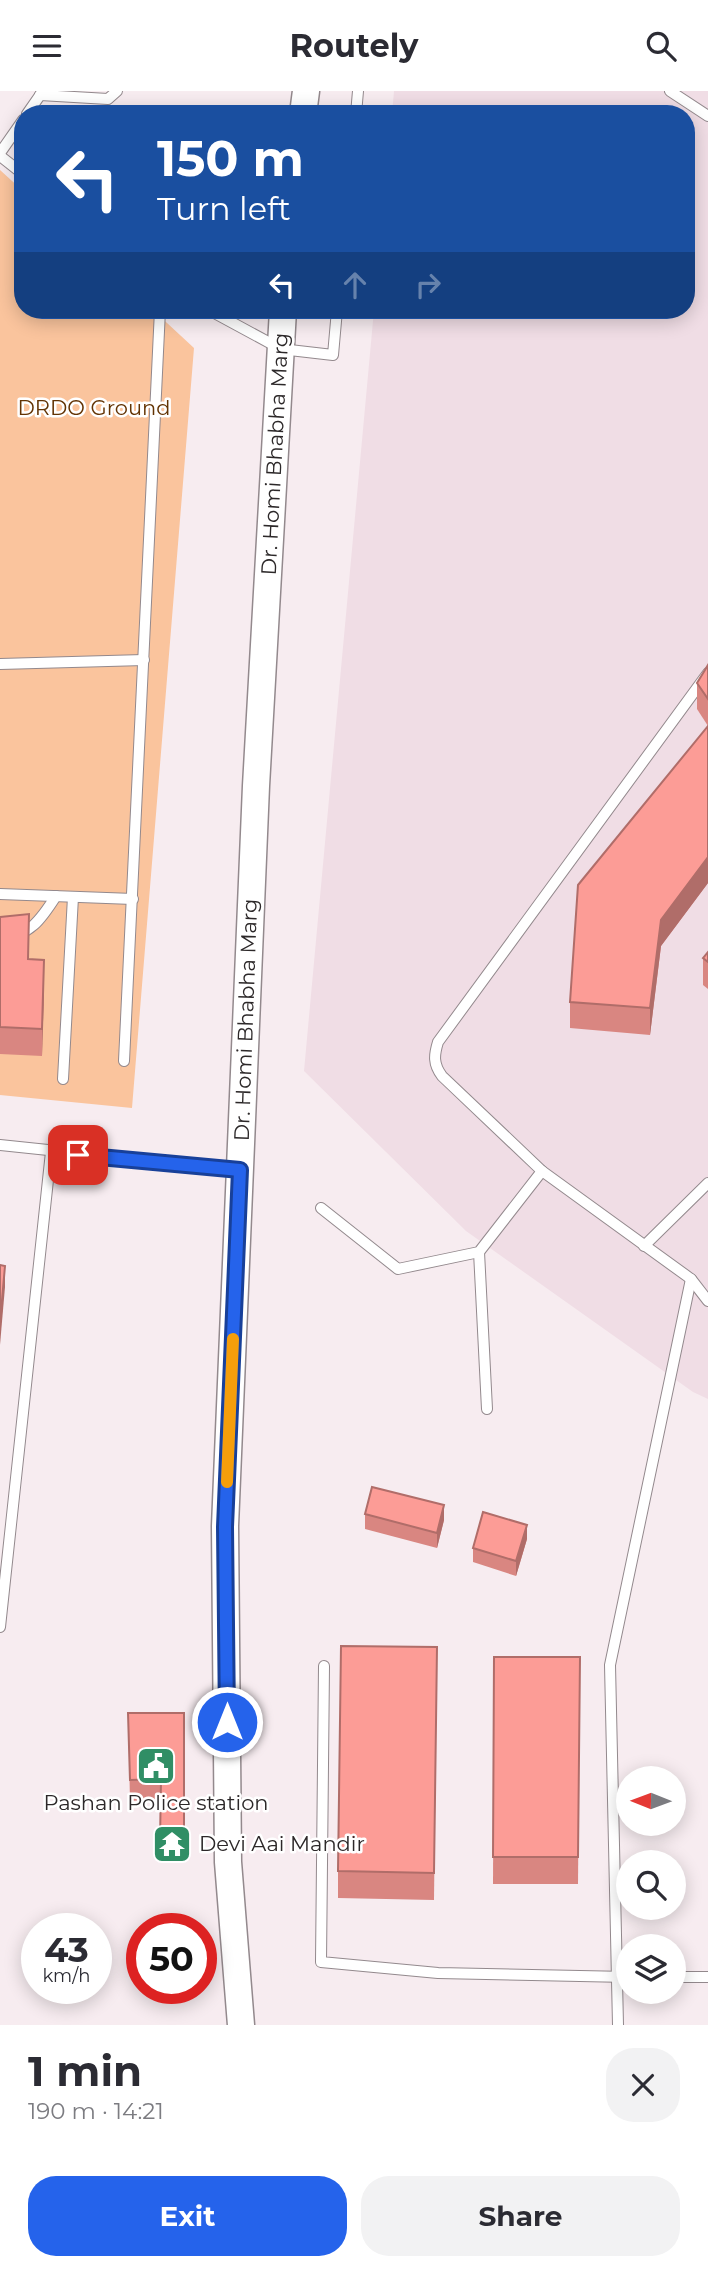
<!DOCTYPE html>
<html lang="en">
<head>
<meta charset="utf-8">
<style>
	:root { --surface:#fff; --page:#f2f2f3; --text:#2b2b33; --muted:#7c7c81; --accent:#2563eb }
	body { margin:0; font-family:Montserrat,sans-serif; background:var(--page); color:var(--text); height:100vh; display:flex; flex-direction:column; font-size:26px; white-space:nowrap }
	* { box-sizing:border-box; margin:0 }
	p { font-size:23px; color:var(--muted) }
	.icon { flex:none; width:38px; height:38px; fill:none; stroke:currentColor; stroke-width:2; stroke-linecap:round; stroke-linejoin:round }
	.map { position:relative; height:1934px; overflow:hidden }
	.drawer { display:flex; flex-direction:column; background:var(--surface); flex:1 }
	.drawer>* { flex:none }
	.banner { position:absolute; left:14px; top:14px; width:681px; height:214px; border-radius:28px; box-shadow:0 4px 18px #0003; background:#1a4fa0; color:#fff; overflow:hidden }
	.needle { width:46px; rotate:271deg }
	.buttons { position:absolute; left:616px; top:1675px; display:grid; gap:14px }
	.buttons a { display:grid; place-items:center; width:70px; height:70px; border-radius:50%; background:var(--surface); box-shadow:0 4px 18px #0003; font-size:35px }
	.speed { position:absolute; left:21px; top:1822px; display:flex; gap:14px; font-size:35px; font-weight:700; text-align:center }
	.speed>* { display:grid; place-content:center; width:91px; height:91px; border-radius:50%; background:var(--surface); box-shadow:0 4px 18px #0003; line-height:1 }
	.speed small { font-size:18px; font-weight:400 }
	.speed .limit { border:10px solid #d22; background:#fff; color:#111 }
	.pin { position:absolute; display:grid; place-items:center; width:60px; height:60px; color:#fff; margin:-30px; border-radius:14px; box-shadow:0 4px 10px #0006 }
	.me { position:absolute; width:77px; margin:-38px; rotate:0deg; stroke-linejoin:round; filter:drop-shadow(0 0 5px #0008) }
	.turn { display:flex; align-items:center; gap:24px; height:147px; padding:0 28px; font-size:32px }
	.turn .icon { width:91px; height:91px; stroke-width:2.5 }
	.turn b { display:block; font-size:49px; line-height:60px }
	.lanes { display:flex; align-items:center; height:66px; padding:0 28px; background:#0003; justify-content:center; gap:35px; direction:ltr }
	.lanes .off { opacity:.35 }
	.round { display:grid; place-items:center; flex:none; width:74px; height:74px; border-radius:28px; background:var(--page) }
	.head { display:flex; align-items:center; justify-content:space-between; height:119px; padding:0 28px }
	h1 { font-size:42px; font-weight:700; line-height:52px }
	.primary-button { display:flex; gap:14px; margin-top:auto; padding:14px 28px }
	.primary-button a { flex:1; height:80px; border-radius:28px; background:var(--accent); color:#fff; font-size:28px; font-weight:700; line-height:80px; text-align:center }
	.primary-button a+a { background:var(--page); color:var(--text) }
	header { display:flex; justify-content:space-between; align-items:center; height:91px; padding:0 28px; background:var(--surface); font-size:32px; font-weight:700 }
	.map>svg:first-child { display:block }
	.built { fill:#f0dde5 }
	.green { fill:#fac49d }
	.lines { fill:none; stroke-linecap:round; stroke-linejoin:round }
	.lane-casing { stroke:#93898d; stroke-width:12 }
	.secondary-casing { stroke:#93898d; stroke-width:29 }
	.lane { stroke:#fff; stroke-width:10 }
	.secondary { stroke:#fff; stroke-width:26 }
	.wall { fill:#d98681 }
	.shaded-wall { fill:#b06d69 }
	.building { fill:#fc9c96; stroke:#b06d69; stroke-width:2 }
	.route-casing { stroke:#184099; stroke-width:18 }
	.route { stroke:#2563eb; stroke-width:12 }
	.slow { stroke:#f59e0b; stroke-width:12 }
	.labels { text-anchor:middle; stroke-width:5; stroke-linejoin:round; paint-order:stroke }
	.park-label { font-size:21px; fill:#633303; stroke:#fff }
	.street-label { font-size:21px; fill:#2c2829; stroke:#fff }
	.poi-label { font-size:21px; fill:#2c2829; stroke:#fff }
</style>
</head>
<body>
<header><svg class="icon" aria-label="menu" viewBox="0 0 24 24"><path d="M4 6h16M4 12h16M4 18h16"/></svg>Routely<svg class="icon" aria-label="search" viewBox="0 0 24 24"><circle cx="10" cy="10" r="6"/><path d="M15 15l6 6"/></svg></header>
<div class="map">
<svg width="708" height="1934" viewBox="0 0 708 1934">
	<rect width="100%" height="100%" fill="#f7ecf0"/>
	<!-- built -->
	<path class="built" d="M394 0H708V1308L693 1301 466 1140 304 980 374 219H686V23H392Z"/>
	<!-- green -->
	<path class="green" d="M0 79 23 100V219H153L194 257 132 1017 0 1004Z"/>
	<g class="lines">
		<!-- lane casing -->
		<g class="lane-casing">
			<g id="lane">
				<path d="M670 0 708 25"/>
				<path d="M40 4 108 8 117 0"/>
				<path d="M27 23 43 0"/>
				<path d="M356 23 358 0"/>
				<path d="M0 62 23 29"/>
				<path d="M0 65 23 83"/>
				<path d="M209 219 281 258 333 264 337 219"/>
				<path d="M0 573 144 569"/>
				<path d="M708 582 438 951C434 964 433 973 442 985L542 1080 691 1188 708 1210"/>
				<path d="M0 803 133 808"/>
				<path d="M0 846C29 847 42 827 56 805"/>
				<path d="M124 970 160 219"/>
				<path d="M63 988 73 806"/>
				<path d="M0 1054 239 1079"/>
				<path d="M321 1117 398 1178 479 1161 542 1080"/>
				<path d="M644 1155 708 1092"/>
				<path d="M479 1161 487 1318"/>
				<path d="M0 1536 51 1061"/>
				<path d="M324 1575 321 1871 438 1882 628 1886"/>
				<path d="M674 1886H708"/>
				<path d="M618 1934 610 1574 691 1188"/>
			</g>
		</g>
		<!-- secondary casing -->
		<g class="secondary-casing">
			<g id="secondary">
				<path d="M303 23 306 0"/>
				<path d="M241 1934 228 1771 225 1435 256 695 283 219"/>
			</g>
		</g>
		<!-- lane -->
		<use href="#lane" class="lane"/>
		<!-- secondary -->
		<use href="#secondary" class="secondary"/>
	</g>
	<!-- wall -->
	<g class="wall">
		<path d="M708 574V635L697 618V592Z"/>
		<path d="M708 635V792L661 855 650 944 570 937V911Z"/>
		<path d="M0 826 29 868 44 896 42 965 0 963Z"/>
		<path d="M708 861V898L703 894V867Z"/>
		<path d="M365 1423 444 1429 437 1457 365 1438Z"/>
		<path d="M527 1448 516 1485 473 1471V1457Z"/>
		<path d="M437 1556 434 1809 338 1807V1780Z"/>
		<path d="M494 1566H580L578 1793H493Z"/>
		<path d="M128 1622H184V1771H160L161 1708 130 1710Z"/>
	</g>
	<!-- shaded-wall -->
	<g class="shaded-wall">
		<path d="M708 766V792L661 855 650 944V917L661 829Z"/>
		<path d="M44 869V896L42 965V938Z"/>
		<path d="M5 1175V1196L0 1254V1232Z"/>
		<path d="M444 1414V1429L437 1457V1442Z"/>
		<path d="M527 1434V1448L516 1485V1470Z"/>
	</g>
	<!-- building -->
	<g class="building">
		<path d="M708 574V608L697 592Z"/>
		<path d="M708 635V766L661 829 650 917 570 911 578 794Z"/>
		<path d="M29 823 28 868 44 869 42 938 0 936V826Z"/>
		<path d="M708 861V871L703 867Z"/>
		<path d="M0 1174 5 1175 0 1232Z"/>
		<path d="M372 1396 444 1414 437 1442 365 1423Z"/>
		<path d="M483 1421 527 1434 516 1470 473 1457Z"/>
		<path d="M341 1555 437 1556 434 1782 338 1780Z"/>
		<path d="M494 1566H580L578 1766H493Z"/>
		<path d="M128 1622H184V1751H160L161 1688 130 1689Z"/>
	</g>
	<g class="lines">
		<!-- route casing -->
		<g class="route-casing">
			<path id="route" d="M78 1064 240 1079 225 1436 227 1631"/>
		</g>
		<!-- route -->
		<use href="#route" class="route"/>
		<!-- slow -->
		<path class="slow" d="M227 1391 233 1248"/>
	</g>
	<!-- icons -->
	<defs>
		<g id="civic-square" transform="scale(2.0125)"><rect x="-9" y="-9" width="18" height="18" rx="4" fill="#308e65" stroke="#fff"/><path d="M-.6-6.5H3V-4.5H.6V-3L4-1V1h2V6H-6V1h2V-1L-.6-3ZM-1.2 2.5V6h2.4V2.5Z" fill="#fff"/></g>
		<g id="temple-square" transform="scale(2.0125)"><rect x="-9" y="-9" width="18" height="18" rx="4" fill="#308e65" stroke="#fff"/><path d="M0-6L5-2H3V0L6.5 2.5H4V6H1.5V3h-3V6H-4V2.5H-6.5L-3 0V-2H-5Z" fill="#fff"/></g>
	</defs>
	<g fill-rule="evenodd">
		<use href="#civic-square" x="156" y="1675"/>
		<use href="#temple-square" x="172" y="1753"/>
	</g>
	<g class="labels">
		<!-- park labels -->
		<g class="park-label">
			<text x="94" y="324">DRDO Ground</text>
		</g>
		<!-- street labels -->
		<g class="street-label">
			<text transform="translate(275 363) rotate(-87)" y="7">Dr. Homi Bhabha Marg</text>
			<text transform="translate(246 929) rotate(-88)" y="7">Dr. Homi Bhabha Marg</text>
		</g>
		<!-- poi labels -->
		<g class="poi-label">
			<text x="156" y="1719">Pashan Police station</text>
			<text x="199" y="1760" text-anchor="start">Devi Aai Mandir</text>
		</g>
	</g>
</svg>
<div class="buttons">
<a><svg class="needle" viewBox="-14 -14 28 28"><path d="M0-13l5 13h-10z" fill="#e53935"/><path d="M0 13l5-13h-10z" fill="#7c7c81"/></svg></a>
<a><svg class="icon" aria-label="search" viewBox="0 0 24 24"><circle cx="10" cy="10" r="6"/><path d="M15 15l6 6"/></svg></a>
<a><svg class="icon" aria-label="layers" viewBox="0 0 24 24"><path d="M12 4l9 5-9 5-9-5zM3 14l9 5 9-5"/></svg></a>
</div>
<div class="speed"><div>43<small>km/h</small></div><div class="limit">50</div></div>
<div class="pin" style="left:78px;top:1064px;background:#d93025"><svg class="icon" aria-label="arrive" viewBox="0 0 24 24"><path d="M6 21V4h12l-3 4 3 4H6"/></svg></div>
<svg class="me" style="left:227px;top:1631px" viewBox="-20 -20 40 40"><circle r="17" fill="#2563eb" stroke="#fff" stroke-width="3"/><path d="M0-11L8 9 0 5-8 9z" fill="#fff"/></svg>
<div class="banner">
<div class="turn"><svg class="icon" aria-label="left" viewBox="0 0 24 24"><path d="M17 20v-9H6M10 6l-5 5 5 5"/></svg><div><b>150 m</b>Turn left</div></div>
<div class="lanes"><svg class="icon" aria-label="left" viewBox="0 0 24 24"><path d="M17 20v-9H6M10 6l-5 5 5 5"/></svg><svg class="icon off" aria-label="ahead" viewBox="0 0 24 24"><path d="M12 20V5M6 11l6-6 6 6"/></svg><svg class="icon off" aria-label="right" viewBox="0 0 24 24"><path d="M7 20v-9h11M14 6l5 5-5 5"/></svg></div>
</div>
</div>
<section class="drawer">
<div class="head"><div><h1>1 min</h1><p>190 m · 14:21</p></div><a class="round"><svg class="icon" aria-label="close" viewBox="0 0 24 24"><path d="M6 6l12 12M18 6L6 18"/></svg></a></div>
<div class="primary-button"><a>Exit</a><a>Share</a></div>
</section>
</body>
</html>
